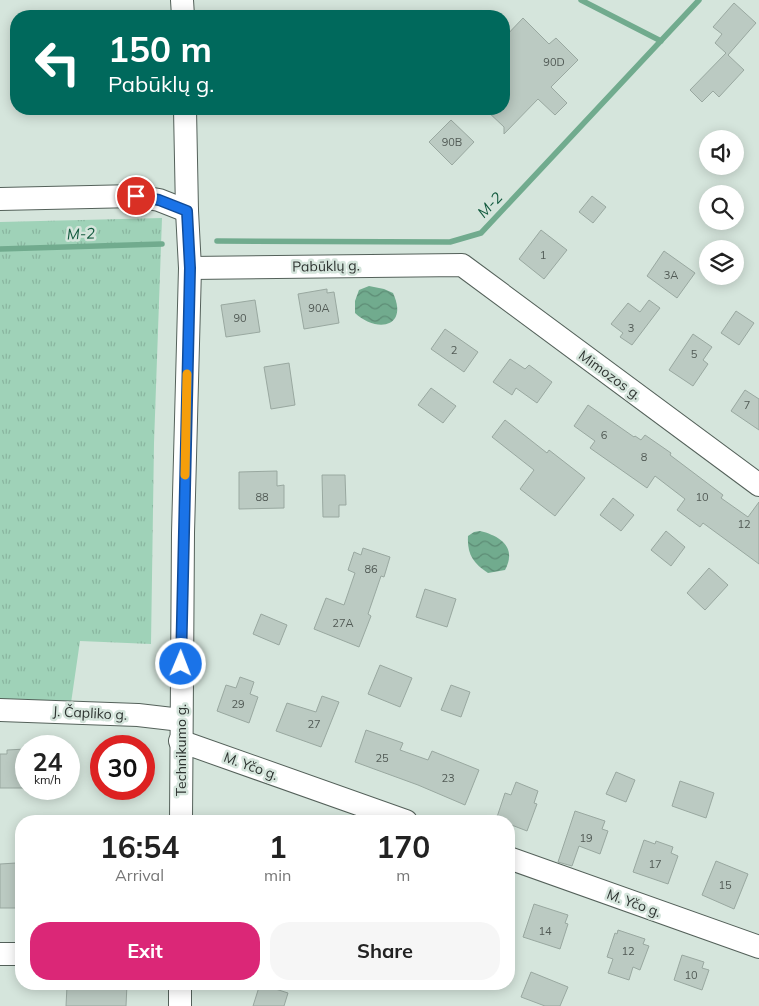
<!DOCTYPE html>
<html lang="en">
<head>
<meta charset="utf-8">
<style>
	:root { --surface:#fff; --page:#f6f6f6; --text:#222; --muted:#767676; --accent:#db2777 }
	body { margin:0; font-family:Mulish,sans-serif; background:var(--page); color:var(--text); height:100vh; display:flex; flex-direction:column; font-size:19px; white-space:nowrap }
	* { box-sizing:border-box; margin:0 }
	p { font-size:16px; color:var(--muted) }
	.icon { flex:none; width:28px; height:28px; fill:none; stroke:currentColor; stroke-width:2; stroke-linecap:round; stroke-linejoin:round }
	.map { position:relative; flex:1; overflow:hidden }
	.side { position:absolute; left:15px; top:815px; width:500px; height:175px; display:flex; flex-direction:column; background:var(--surface); border-radius:20px; box-shadow:0 2px 12px #0003 }
	.side>* { flex:none }
	.banner { position:absolute; left:10px; top:10px; width:500px; height:105px; border-radius:20px; box-shadow:0 2px 12px #0003; background:#00695c; color:#fff; overflow:hidden }
	.fabs { position:absolute; left:699px; top:130px; display:grid; gap:10px }
	.fabs a { display:grid; place-items:center; width:45px; height:45px; border-radius:50%; background:var(--surface); box-shadow:0 2px 12px #0003; font-size:25px }
	.speed { position:absolute; left:15px; top:735px; display:flex; gap:10px; font-size:25px; font-weight:700; text-align:center }
	.speed>* { display:grid; place-content:center; width:65px; height:65px; border-radius:50%; background:var(--surface); box-shadow:0 2px 12px #0003; line-height:1 }
	.speed small { font-size:12px; font-weight:400 }
	.speed .limit { border:8px solid #d22; background:#fff; color:#111 }
	.pin { position:absolute; display:grid; place-items:center; width:42px; height:42px; color:#fff; margin:-21px; border:2px solid #fff; border-radius:50%; box-shadow:0 1px 5px #0007 }
	.me { position:absolute; width:55px; margin:-28px; rotate:1deg; stroke-linejoin:round; filter:drop-shadow(0 0 4px #0008) }
	.turn { display:flex; align-items:center; gap:18px; height:105px; padding:0 15px; font-size:22px }
	.turn .icon { width:65px; height:65px; stroke-width:2.5 }
	.turn b { display:block; font-size:35px; line-height:42px }
	.eta { display:flex; justify-content:space-evenly; align-items:center; height:85px; text-align:center }
	.eta b { font-size:30px; font-weight:700; line-height:35px }
	.button { display:flex; gap:10px; margin-top:auto; padding:10px 15px }
	.button a { flex:1; height:58px; border-radius:20px; background:var(--accent); color:#fff; font-size:20px; font-weight:700; line-height:58px; text-align:center }
	.button a+a { background:var(--page); color:var(--text) }
	.map>svg:first-child { display:block }
	.grass { fill:url(#grass-tufts) }
	.water { fill:url(#water-waves) }
	.lines { fill:none; stroke-linecap:round; stroke-linejoin:round }
	.stream { stroke:#71ab8e; stroke-width:5.5 }
	.building { fill:#bbcac2; stroke:#99a8a0 }
	.minor-casing { stroke:#54615a; stroke-width:24 }
	.minor { stroke:#fff; stroke-width:22 }
	.route-casing { stroke:#114b97; stroke-width:12 }
	.route { stroke:#1a73e8; stroke-width:9 }
	.slow { stroke:#f59e0b; stroke-width:9 }
	.labels { text-anchor:middle; stroke-width:5; stroke-linejoin:round; paint-order:stroke }
	.number-label { font-size:11px; fill:#515a55 }
	.street-label { font-size:14px; fill:#2e3431; stroke:#d5e5dc }
	.water-label { font-size:15px; font-style:italic; fill:#11593d; stroke:#d5e5dc }
</style>
</head>
<body>
<div class="map">
<svg width="759" height="1006" viewBox="0 0 759 1006">
	<defs>
		<pattern id="grass-tufts" width="24" height="20" patternUnits="userSpaceOnUse" patternTransform="scale(1.25)"><rect width="24" height="20" fill="#9fd2b8"/><path d="M3 7l-1-3M5 7V3M7 7l1-3M15 17l-1-3M17 17v-4M19 17l1-3" fill="none" stroke="#89b59f"/></pattern>
		<pattern id="water-waves" width="16" height="10" patternUnits="userSpaceOnUse" patternTransform="scale(1.25)"><rect width="16" height="10" fill="#71ab8e"/><path d="M0 5q4-4 8 0t8 0" fill="none" stroke="#5d8c75"/></pattern>
	</defs>
	<rect width="100%" height="100%" fill="#d5e5dc"/>
	<!-- grass -->
	<path class="grass" d="M162 218 154 443 151 644 80 641 71 703 0 700V222Z"/>
	<!-- water -->
	<g class="water">
		<path d="M369 286 384 289 393 293C409 328 376 333 355 313V301L359 290Z"/>
		<path d="M480 531C501 536 517 548 505 570L488 573C473 563 467 554 468 536L474 532Z"/>
	</g>
	<g class="lines">
		<!-- stream -->
		<g class="stream">
			<path d="M581 0 661 41"/>
			<path d="M217 241 450 242 481 233 699 0"/>
			<path d="M0 249 162 244"/>
		</g>
	</g>
	<!-- building -->
	<g class="building">
		<path d="M734 3 756 23 728 55 744 70 719 97 713 91 702 102 690 90 726 53 715 43 722 34 713 27Z"/>
		<path d="M523 18 549 44 556 38 578 60 551 87 567 103 555 115 538 99 504 134V127L485 109H504V38Z"/>
		<path d="M451 120 474 142 452 165 429 142Z"/>
		<path d="M592 196 606 207 593 223 579 212Z"/>
		<path d="M541 230 567 250 544 279 519 259Z"/>
		<path d="M664 251 695 273 677 298 647 276Z"/>
		<path d="M327 289V293L334 292 339 323 304 329 298 294Z"/>
		<path d="M255 300 260 332 226 337 221 305Z"/>
		<path d="M649 300 660 308 632 345 620 337 623 333 611 324 628 303 640 312Z"/>
		<path d="M736 311 754 323 739 345 721 333Z"/>
		<path d="M445 329 478 352 464 372 431 349Z"/>
		<path d="M693 334 712 347 703 360 708 364 693 386 669 370Z"/>
		<path d="M510 359 525 369 529 365 552 382 537 403 516 388 512 395 493 382Z"/>
		<path d="M289 363 295 405 271 409 264 367Z"/>
		<path d="M431 388 456 406 443 423 418 405Z"/>
		<path d="M745 390 759 399V430L731 411Z"/>
		<path d="M588 405 634 437 635 436 641 440 645 435 671 453 670 455 723 495 721 498 748 517 759 502V564L703 523 700 527 677 510 685 499 655 476 647 488 590 448 595 441 574 426Z"/>
		<path d="M505 420 547 453 549 450 585 478 555 516 520 489 534 470 492 437Z"/>
		<path d="M277 471V486L284 485V508L239 509V472Z"/>
		<path d="M322 475H345L346 505H339V517H323Z"/>
		<path d="M613 498 634 515 621 531 600 515Z"/>
		<path d="M666 531 685 547 671 566 651 550Z"/>
		<path d="M363 548 390 557 384 577 381 576 368 614 371 616 359 647 314 629 326 598 344 605 355 573 348 570 354 552 361 555Z"/>
		<path d="M709 568 728 585 705 610 687 593Z"/>
		<path d="M425 589 456 599 447 627 416 617Z"/>
		<path d="M261 614 287 625 279 645 253 634Z"/>
		<path d="M380 665 412 678 400 707 368 694Z"/>
		<path d="M240 677 254 682 250 694 258 697 249 723 217 711 226 685 236 688Z"/>
		<path d="M451 685 470 692 461 717 441 710Z"/>
		<path d="M322 696 339 702 321 747 276 731 287 703 316 712Z"/>
		<path d="M366 730 403 743 400 750 428 760 432 751 479 770 465 805 418 785 355 762Z"/>
		<path d="M26 749V788H0V754H7V750Z"/>
		<path d="M616 772 635 780 626 802 606 794Z"/>
		<path d="M680 781 714 793 706 818 672 806Z"/>
		<path d="M516 782 538 791 534 803 537 804 527 831 509 824V821L496 820 505 793 511 795Z"/>
		<path d="M575 811 605 821 602 829 608 831 600 854 579 846 572 866 558 862Z"/>
		<path d="M644 840 655 844 656 841 673 847 671 853 678 856 668 884 633 872Z"/>
		<path d="M716 861 748 874 734 909 702 895Z"/>
		<path d="M16 863V868H21V908H0V864Z"/>
		<path d="M534 904 568 915 565 923 568 924 560 949 523 937Z"/>
		<path d="M618 930 645 939 643 944 649 946 640 970 633 967 629 980 608 973 613 959 607 957 615 933 617 934Z"/>
		<path d="M682 955 704 962 702 968 709 970 702 990 674 980Z"/>
		<path d="M531 972 568 987 560 1006H545L521 997Z"/>
		<path d="M97 984H127L126 1006H66L67 986 97 987Z"/>
		<path d="M260 984 288 993 284 1006H253Z"/>
	</g>
	<g class="lines">
		<!-- minor casing -->
		<g class="minor-casing">
			<g id="minor">
				<path d="M182 0 183 16"/>
				<path d="M0 199 136 196 159 200 187 211"/>
				<path d="M190 268 462 265 759 485"/>
				<path d="M0 710 138 715 181 720"/>
				<path d="M180 741 406 821"/>
				<path d="M181 821 183 533 190 268 187 211 185 109"/>
				<path d="M509 858 759 947"/>
				<path d="M0 954H21"/>
				<path d="M180 1006V984"/>
			</g>
		</g>
		<!-- minor -->
		<use href="#minor" class="minor"/>
	</g>
	<g class="lines">
		<!-- route casing -->
		<g class="route-casing">
			<path id="route" d="M136 196 159 200 187 211 190 268 181 664"/>
		</g>
		<!-- route -->
		<use href="#route" class="route"/>
		<!-- slow -->
		<path class="slow" d="M185 475 187 374"/>
	</g>
	<g class="labels">
		<!-- number labels -->
		<g class="number-label">
			<text x="554" y="66">90D</text>
			<text x="452" y="146">90B</text>
			<text x="543" y="259">1</text>
			<text x="671" y="279">3A</text>
			<text x="319" y="312">90A</text>
			<text x="240" y="322">90</text>
			<text x="631" y="332">3</text>
			<text x="454" y="354">2</text>
			<text x="694" y="358">5</text>
			<text x="747" y="409">7</text>
			<text x="604" y="439">6</text>
			<text x="644" y="461">8</text>
			<text x="262" y="501">88</text>
			<text x="702" y="501">10</text>
			<text x="744" y="528">12</text>
			<text x="371" y="573">86</text>
			<text x="343" y="627">27A</text>
			<text x="238" y="708">29</text>
			<text x="314" y="728">27</text>
			<text x="382" y="762">25</text>
			<text x="448" y="782">23</text>
			<text x="586" y="842">19</text>
			<text x="655" y="868">17</text>
			<text x="725" y="889">15</text>
			<text x="545" y="935">14</text>
			<text x="628" y="955">12</text>
			<text x="691" y="979">10</text>
		</g>
		<!-- street labels -->
		<g class="street-label">
			<text transform="translate(326 266) rotate(-1)" y="5">Pabūklų g.</text>
			<text transform="translate(610 375) rotate(36)" y="5">Mimozos g.</text>
			<text transform="translate(90 713) rotate(3)" y="5">J. Čapliko g.</text>
			<text transform="translate(181 750) rotate(-90)" y="5">Technikumo g.</text>
			<text transform="translate(251 766) rotate(20)" y="5">M. Yčo g.</text>
			<text transform="translate(634 903) rotate(20)" y="5">M. Yčo g.</text>
		</g>
		<!-- water labels -->
		<g class="water-label">
			<text transform="translate(490 205) rotate(-47)" y="5">M-2</text>
			<text transform="translate(81 234) rotate(-2)" y="5">M-2</text>
		</g>
	</g>
</svg>
<div class="fabs">
<a><svg class="icon" aria-label="sound" viewBox="0 0 24 24"><path d="M4 9h4l5-4v14l-5-4H4zM17 9q2 3 0 6"/></svg></a>
<a><svg class="icon" aria-label="search" viewBox="0 0 24 24"><circle cx="10" cy="10" r="6"/><path d="M15 15l6 6"/></svg></a>
<a><svg class="icon" aria-label="layers" viewBox="0 0 24 24"><path d="M12 4l9 5-9 5-9-5zM3 14l9 5 9-5"/></svg></a>
</div>
<div class="speed"><div>24<small>km/h</small></div><div class="limit">30</div></div>
<div class="pin" style="left:136px;top:196px;background:#d93025"><svg class="icon" aria-label="arrive" viewBox="0 0 24 24"><path d="M6 21V4h12l-3 4 3 4H6"/></svg></div>
<svg class="me" style="left:181px;top:664px" viewBox="-20 -20 40 40"><circle r="17" fill="#1a73e8" stroke="#fff" stroke-width="3"/><path d="M0-11L8 9 0 5-8 9z" fill="#fff"/></svg>
<div class="banner">
<div class="turn"><svg class="icon" aria-label="left" viewBox="0 0 24 24"><path d="M17 20v-9H6M10 6l-5 5 5 5"/></svg><div><b>150 m</b>Pabūklų g.</div></div>
</div>
<section class="side">
<div class="eta">
<div><b>16:54</b><p>Arrival</p></div>
<div><b>1</b><p>min</p></div>
<div><b>170</b><p>m</p></div>
</div>
<div class="button"><a>Exit</a><a>Share</a></div>
</section>
</div>
</body>
</html>
